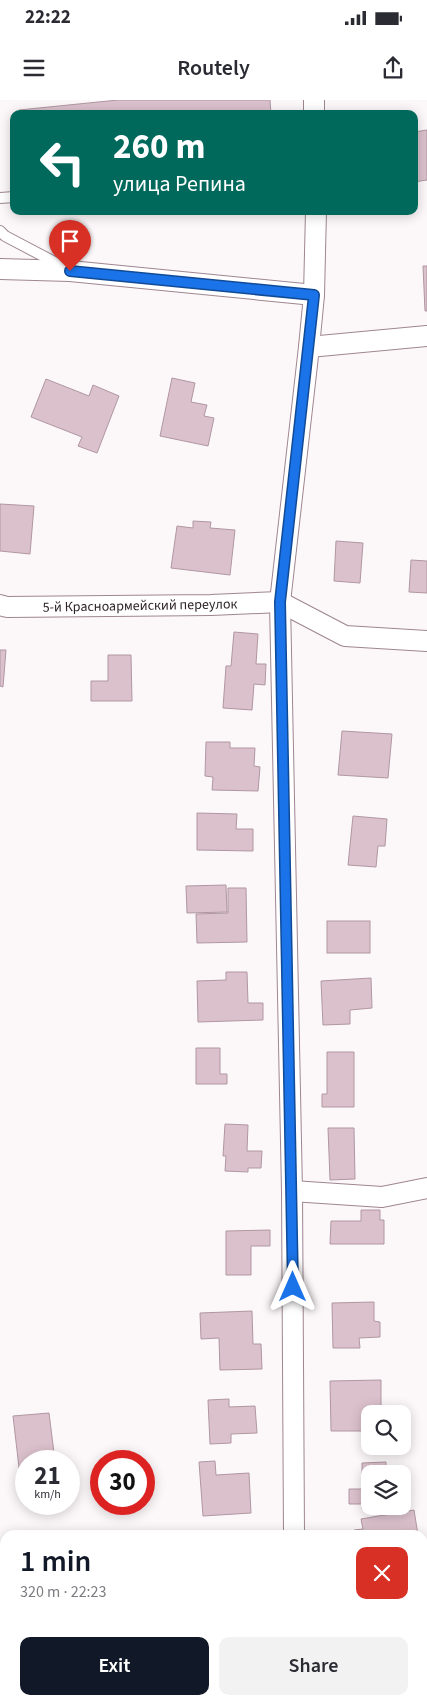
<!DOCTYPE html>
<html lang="en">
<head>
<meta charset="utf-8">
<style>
	:root { --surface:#fff; --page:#f2f2f3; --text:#2b2b33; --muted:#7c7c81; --accent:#111827 }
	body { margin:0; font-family:"Source Sans 3",sans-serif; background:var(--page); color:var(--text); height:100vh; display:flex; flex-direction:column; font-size:19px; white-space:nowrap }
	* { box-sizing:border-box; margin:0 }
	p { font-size:16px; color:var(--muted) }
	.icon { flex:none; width:28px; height:28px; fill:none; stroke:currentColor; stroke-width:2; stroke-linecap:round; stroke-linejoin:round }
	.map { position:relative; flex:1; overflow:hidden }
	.drawer { position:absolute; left:0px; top:1430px; width:428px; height:175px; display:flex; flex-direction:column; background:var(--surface); border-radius:15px 15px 0 0; box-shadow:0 2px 12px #0003 }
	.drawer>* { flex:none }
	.top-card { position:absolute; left:10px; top:10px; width:408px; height:105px; border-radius:10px; box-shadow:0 2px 12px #0003; background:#00695c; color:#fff; overflow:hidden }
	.controls { position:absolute; left:361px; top:1305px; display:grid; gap:10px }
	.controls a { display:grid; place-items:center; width:50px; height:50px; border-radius:10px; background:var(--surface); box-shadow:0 2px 12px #0003; font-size:25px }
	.speed { position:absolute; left:15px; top:1350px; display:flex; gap:10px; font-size:25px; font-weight:700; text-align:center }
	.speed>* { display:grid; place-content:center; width:65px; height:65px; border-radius:50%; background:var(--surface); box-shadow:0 2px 12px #0003; line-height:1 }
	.speed small { font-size:12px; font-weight:400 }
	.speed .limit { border:8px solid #d22; background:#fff; color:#111 }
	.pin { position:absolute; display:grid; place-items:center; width:42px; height:42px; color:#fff; margin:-51px -21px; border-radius:50% 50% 50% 0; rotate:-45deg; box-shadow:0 0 5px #0007 }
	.pin .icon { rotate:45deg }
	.me { position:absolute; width:55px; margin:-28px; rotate:0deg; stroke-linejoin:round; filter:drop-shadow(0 0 4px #0008) }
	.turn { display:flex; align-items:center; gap:18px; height:105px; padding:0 20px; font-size:22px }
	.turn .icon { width:65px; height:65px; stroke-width:2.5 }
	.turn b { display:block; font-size:35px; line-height:42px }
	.round { display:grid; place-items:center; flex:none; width:52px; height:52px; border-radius:10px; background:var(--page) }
	.head { display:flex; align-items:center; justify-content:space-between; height:85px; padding:0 20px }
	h1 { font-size:30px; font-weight:600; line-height:38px; color:var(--accent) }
	.cta { display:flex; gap:10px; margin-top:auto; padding:10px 20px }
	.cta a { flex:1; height:58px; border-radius:10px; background:var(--accent); color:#fff; font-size:20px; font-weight:600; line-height:58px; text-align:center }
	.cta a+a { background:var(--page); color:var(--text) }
	.status { display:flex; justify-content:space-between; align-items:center; height:35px; padding:0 25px; background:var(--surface); direction:ltr }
	.status svg { height:14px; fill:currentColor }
	header { display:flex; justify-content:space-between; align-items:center; height:65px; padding:0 20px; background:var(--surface); font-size:22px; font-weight:600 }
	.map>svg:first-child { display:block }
	.building { fill:#dbc1cc; stroke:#b097a2 }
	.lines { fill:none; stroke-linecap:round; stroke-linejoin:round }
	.lane-casing { stroke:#9e8691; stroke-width:12 }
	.street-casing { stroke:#9e8691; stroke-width:22 }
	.lane { stroke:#fff; stroke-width:10 }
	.street { stroke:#fff; stroke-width:20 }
	.route-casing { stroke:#114b97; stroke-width:12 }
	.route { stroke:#1a73e8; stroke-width:9 }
	.labels { text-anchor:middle; stroke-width:4; stroke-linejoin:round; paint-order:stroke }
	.street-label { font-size:14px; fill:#2e2428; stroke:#fff }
</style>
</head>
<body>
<div class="status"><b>22:22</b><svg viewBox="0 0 49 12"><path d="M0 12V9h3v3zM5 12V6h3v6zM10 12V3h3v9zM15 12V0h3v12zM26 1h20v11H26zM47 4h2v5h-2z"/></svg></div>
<header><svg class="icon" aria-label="menu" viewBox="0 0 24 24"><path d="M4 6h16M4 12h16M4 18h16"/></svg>Routely<svg class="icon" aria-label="share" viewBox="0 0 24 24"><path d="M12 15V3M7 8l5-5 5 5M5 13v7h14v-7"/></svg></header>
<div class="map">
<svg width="427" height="1605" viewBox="0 0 427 1605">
	<rect width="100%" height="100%" fill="#fcf7f9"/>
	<!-- building -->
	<g class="building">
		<path d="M118 0H270L271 14H19V10Z"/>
		<path d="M427 30V80L414 82V32Z"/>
		<path d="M423 166H427V211H425Z"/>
		<path d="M172 278 195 283 191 302 207 305 204 316 214 318 208 346 160 336Z"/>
		<path d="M46 279 89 296 93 285 119 296 97 353 78 346 82 337 31 317Z"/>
		<path d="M0 404 34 406 30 454 0 451Z"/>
		<path d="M193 421 211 422 210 428 235 430 230 475 171 468 177 426 193 428Z"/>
		<path d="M336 441 363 443 360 483 334 481Z"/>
		<path d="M411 460 427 461V493L409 492Z"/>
		<path d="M234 532 258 534 256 564H266L265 585 254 584 252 610 223 608 226 566H231Z"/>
		<path d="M0 550H6L3 587 0 586Z"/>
		<path d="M108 555H131L132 601H91V581H108Z"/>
		<path d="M342 631 392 634 388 678 338 675Z"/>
		<path d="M206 642H230V648H255L254 666 260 667 258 691 212 690 213 677 205 676Z"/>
		<path d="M197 713 237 714 236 729H253V751L197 750Z"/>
		<path d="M353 716 387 719 385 746H378L376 767 348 765Z"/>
		<path d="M226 785 227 812 187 813 186 786Z"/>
		<path d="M228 788H246L247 842 197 843 196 814 228 813Z"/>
		<rect x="327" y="821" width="43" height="32"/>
		<path d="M226 872H247L248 903H263V920L198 922 197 881 226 880Z"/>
		<path d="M371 878 372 908 350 910V924L323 925 321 881Z"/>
		<path d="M196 948H220V974H227V984H196Z"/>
		<path d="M327 952H354V1007H322V994H327Z"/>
		<path d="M225 1024 248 1025 247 1051H262L261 1068H248V1072L225 1071 226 1056H223Z"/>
		<path d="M328 1028H354L355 1079 330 1080Z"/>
		<path d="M361 1110H380V1120H384V1144H330L331 1121H361Z"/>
		<path d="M270 1130V1146H251V1175H226V1131Z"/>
		<path d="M374 1202V1221L380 1222V1237L359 1238 360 1248H333L332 1203Z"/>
		<path d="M252 1211 253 1244H261L262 1269 220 1270 219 1238 201 1239 200 1213Z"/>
		<path d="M381 1280V1314H370V1331H331L330 1281Z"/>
		<path d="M229 1299V1307L255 1306 257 1333 231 1334V1343L210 1344 208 1300Z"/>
		<path d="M49 1313 55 1361H26V1376H20L13 1316Z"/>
		<path d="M215 1361 216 1375 249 1373 251 1413 203 1416 199 1362Z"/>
		<path d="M386 1362V1374H370V1406H395V1409H362V1404H349V1389H362V1363Z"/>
		<path d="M414 1410 418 1435H355L354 1430 363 1429 361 1419Z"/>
	</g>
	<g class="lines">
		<!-- lane casing -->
		<g class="lane-casing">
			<g id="lane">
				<path d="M0 98 14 97"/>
				<path d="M0 131 5 136 62 166"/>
			</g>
		</g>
		<!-- street casing -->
		<g class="street-casing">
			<g id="street">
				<path d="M314 0V14"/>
				<path d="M0 169 70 171 314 195"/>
				<path d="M309 247 427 236"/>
				<path d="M0 505 7 507 211 505 280 502 345 536 427 541"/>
				<path d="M292 1091 382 1097 427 1088"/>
				<path d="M294 1435 292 1091 280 502 309 247 314 195 316 111"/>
				<path d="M295 1600V1605"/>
			</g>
		</g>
		<!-- lane -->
		<use href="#lane" class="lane"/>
		<!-- street -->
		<use href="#street" class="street"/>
	</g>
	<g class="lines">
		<!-- route casing -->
		<g class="route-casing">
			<path id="route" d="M70 171 314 195 280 502 293 1187"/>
		</g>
		<!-- route -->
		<use href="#route" class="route"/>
	</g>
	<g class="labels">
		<!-- street labels -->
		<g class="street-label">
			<text transform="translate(140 505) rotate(-1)" y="5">5-й Красноармейский переулок</text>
		</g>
	</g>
</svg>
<div class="controls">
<a><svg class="icon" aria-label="search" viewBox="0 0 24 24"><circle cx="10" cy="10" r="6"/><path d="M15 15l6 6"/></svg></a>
<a><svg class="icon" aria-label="layers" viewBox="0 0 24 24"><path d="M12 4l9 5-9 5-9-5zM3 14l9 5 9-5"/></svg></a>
</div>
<div class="speed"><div>21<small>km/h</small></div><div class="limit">30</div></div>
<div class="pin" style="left:70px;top:171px;background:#d93025"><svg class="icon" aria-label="arrive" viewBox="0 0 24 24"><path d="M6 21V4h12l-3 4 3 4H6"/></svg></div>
<svg class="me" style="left:293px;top:1187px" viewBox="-20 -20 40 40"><path d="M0-17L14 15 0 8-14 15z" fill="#1a73e8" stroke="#fff" stroke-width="4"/></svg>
<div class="top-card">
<div class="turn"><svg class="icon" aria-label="left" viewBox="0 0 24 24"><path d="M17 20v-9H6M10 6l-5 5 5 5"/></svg><div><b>260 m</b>улица Репина</div></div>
</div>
<section class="drawer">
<div class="head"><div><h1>1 min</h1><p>320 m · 22:23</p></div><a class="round" style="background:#d93025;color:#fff"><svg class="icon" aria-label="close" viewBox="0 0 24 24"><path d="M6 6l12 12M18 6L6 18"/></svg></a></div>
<div class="cta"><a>Exit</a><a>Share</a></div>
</section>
</div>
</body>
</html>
